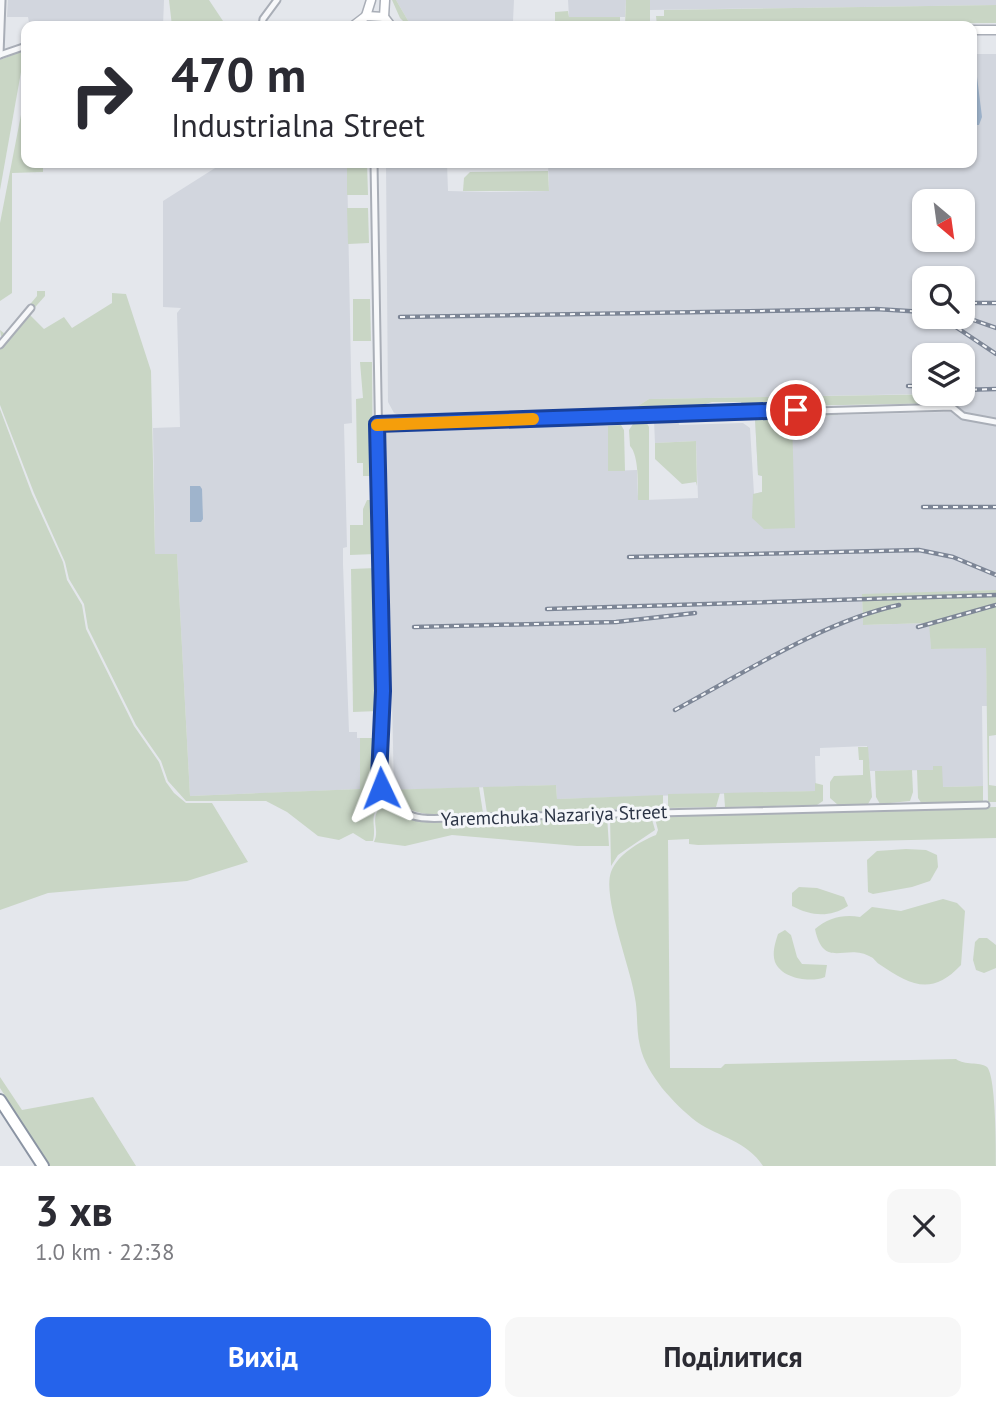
<!DOCTYPE html>
<html lang="uk">
<head>
<meta charset="utf-8">
<style>
	:root { --surface:#fff; --page:#f7f7f7; --text:#2b2b33; --muted:#7c7c81; --accent:#2563eb }
	body { margin:0; font-family:"PT Sans",sans-serif; background:var(--page); color:var(--text); height:100vh; display:flex; flex-direction:column; font-size:26px; white-space:nowrap }
	* { box-sizing:border-box; margin:0 }
	p { font-size:23px; color:var(--muted) }
	.icon { flex:none; width:38px; height:38px; fill:none; stroke:currentColor; stroke-width:2; stroke-linecap:round; stroke-linejoin:round }
	.map { position:relative; height:1166px; overflow:hidden }
	.sheet { display:flex; flex-direction:column; background:var(--surface); flex:1 }
	.sheet>* { flex:none }
	.hud { position:absolute; left:21px; top:21px; width:956px; height:147px; border-radius:14px; box-shadow:0 2px 5px #0004; background:#fff; color:var(--text); overflow:hidden }
	.needle { width:46px; rotate:151deg }
	.controls { position:absolute; left:912px; top:189px; display:grid; gap:14px }
	.controls a { display:grid; place-items:center; width:63px; height:63px; border-radius:14px; background:var(--surface); box-shadow:0 2px 5px #0004; font-size:35px }
	.pin { position:absolute; display:grid; place-items:center; width:60px; height:60px; color:#fff; margin:-30px; border:4px solid #fff; border-radius:50%; box-shadow:0 2px 7px #0007 }
	.me { position:absolute; width:77px; margin:-38px; rotate:358deg; stroke-linejoin:round; filter:drop-shadow(0 0 5px #0008) }
	.turn { display:flex; align-items:center; gap:24px; height:147px; padding:0 35px; font-size:32px }
	.turn .icon { width:91px; height:91px; stroke-width:2.5 }
	.turn b { display:block; font-size:49px; line-height:60px }
	.round { display:grid; place-items:center; flex:none; width:74px; height:74px; border-radius:14px; background:var(--page) }
	.summary { display:flex; align-items:center; justify-content:space-between; height:119px; padding:0 35px }
	h1 { font-size:42px; font-weight:700; line-height:52px }
	.action { display:flex; gap:14px; margin-top:auto; padding:14px 35px }
	.action a { flex:1; height:80px; border-radius:14px; background:var(--accent); color:#fff; font-size:28px; font-weight:700; line-height:80px; text-align:center }
	.action a+a { background:var(--page); color:var(--text) }
	.map>svg:first-child { display:block }
	.built { fill:#d2d6de; fill-rule:evenodd }
	.green { fill:#c9d6c5 }
	.water { fill:#9fb4cc }
	.lines { fill:none; stroke-linecap:round; stroke-linejoin:round }
	.street-casing { stroke:#a9aeb7; stroke-width:9 }
	.secondary-casing { stroke:#a9aeb7; stroke-width:11 }
	.highway-casing { stroke:#8b94a3; stroke-width:14 }
	.street { stroke:#f7f8fa; stroke-width:5 }
	.secondary { stroke:#fff; stroke-width:8 }
	.highway { stroke:#fff; stroke-width:10 }
	.rail-casing { stroke:#7d8696; stroke-width:4.5 }
	.rail { stroke:#f4f6f9; stroke-width:2; stroke-dasharray:5; stroke-linecap:butt }
	.route-casing { stroke:#184099; stroke-width:18 }
	.route { stroke:#2563eb; stroke-width:12 }
	.slow { stroke:#f59e0b; stroke-width:12 }
	.labels { text-anchor:middle; stroke-width:6; stroke-linejoin:round; paint-order:stroke }
	.street-label { font-size:19px; fill:#2b3445; stroke:#f4f6f9 }
</style>
</head>
<body>
<div class="map">
<svg width="996" height="1166" viewBox="0 0 996 1166">
	<rect width="100%" height="100%" fill="#e4e7ec"/>
	<!-- built -->
	<g class="built">
		<path d="M8 0H164L163 26 29 23 28 17H7Z"/>
		<path d="M396 0H514L513 21 410 24Z"/>
		<path d="M568 0H626L625 17H569Z"/>
		<path d="M650 0H996V5L650 10Z"/>
		<path d="M971 54H996V590L862 595 863 625 930 623 931 649 986 647 987 706H982L983 786 942 787 941 766 934 770 870 771 867 746 820 748V756H815L816 791 557 799 556 785 394 790 386 429 453 428 454 425 608 426V471L637 470 638 499 645 500 698 498 696 441 655 443 654 420 678 419 679 425 743 423 750 428 754 494 762 492V476L758 475 755 418 787 413 837 412 838 415 950 412 949 394H962V355H924L925 394 649 399 633 409 399 415 394 413 388 402 386 163H447L448 191 490 192 549 191 548 163H971ZM924 201H962V240H924ZM924 278H962V317H924Z"/>
		<path d="M223 163H347L352 423 344 424 347 547 343 548V564L349 732H357V738H360L361 789 190 796 177 555H155L153 428 180 427 177 313 181 308 163 307V201Z"/>
	</g>
	<!-- green -->
	<g class="green">
		<path d="M169 0H209L223 21H255L257 26H172Z"/>
		<path d="M392 0H396L410 24 513 21V26H408L400 18Z"/>
		<path d="M626 0H650V25H625Z"/>
		<path d="M996 5V23L657 26 656 16H664V10Z"/>
		<path d="M568 11 569 17H620V25L555 26V12Z"/>
		<path d="M20 52 24 55 0 190V60Z"/>
		<path d="M26 89V163H43V172L12 173V293L0 301V223Z"/>
		<path d="M347 163H367L368 195H347Z"/>
		<path d="M548 171 549 191H463L464 178 470 172Z"/>
		<path d="M347 208H368L369 243 348 244Z"/>
		<path d="M37 291H45V296L29 314 44 329 64 317 72 328 112 303V293L126 294 151 371 155 554H177L190 796 360 789V738H373L376 774 383 800C367 818 377 823 373 841H366L353 833 339 840 318 836 287 812 266 801H186L168 781 161 761 136 725 88 628 84 604 69 579 65 562 34 493 0 405V348L6 336H1L0 330 5 334 37 296Z"/>
		<path d="M353 299H370L371 341H353Z"/>
		<path d="M360 362H372L373 476H363V463H357L356 399 363 398Z"/>
		<path d="M949 394 950 403 742 407 741 402H712L696 407 633 409 649 399Z"/>
		<path d="M0 409 32 494 63 562 67 580 82 605 86 629 134 726 159 762 166 782 174 793 186 803H212L248 862 187 881 48 893 0 910Z"/>
		<path d="M837 412 838 415 792 417 795 528 764 529 752 518 753 494 762 492V476L758 475 755 418 787 413Z"/>
		<path d="M645 420 649 427V500H638C638 486 639 455 630 446L629 430 635 421Z"/>
		<path d="M621 425 624 430 625 471H608V426Z"/>
		<path d="M696 441 697 486 696 482 682 484 655 459V443Z"/>
		<path d="M367 500H374L375 554 350 555V525H363V509Z"/>
		<path d="M376 568 378 711 353 712 351 569Z"/>
		<path d="M996 590V735L989 736V785L996 786V802H988L986 648 931 649 929 623 863 625 862 594Z"/>
		<path d="M858 747H868L872 797 868 804 838 805 830 798V782L834 776 863 775V760H859Z"/>
		<path d="M933 766H942L943 787 983 786V802L922 804 918 798 917 770H933Z"/>
		<path d="M912 770 913 792 910 801 880 804 876 797 875 771Z"/>
		<path d="M815 783 823 785V801L817 805 725 807 724 793 815 791Z"/>
		<path d="M556 785 557 799 663 795V808L487 813 483 787Z"/>
		<path d="M479 787 483 813C445 814 411 823 386 790Z"/>
		<path d="M720 793 716 807 668 808V794Z"/>
		<path d="M384 801 393 811 416 821 607 816 609 846H577L452 835 405 846 374 842C381 827 367 821 384 801Z"/>
		<path d="M996 807V838L698 845 689 844V839L668 840 670 1068H721L725 1064 956 1059C965 1066 979 1061 987 1067 996 1076 996 1150 996 1166H763C747 1141 719 1137 697 1122 685 1113 672 1100 662 1088 653 1076 643 1061 640 1046 636 1030 638 1013 635 998 631 969 602 897 611 872 618 854 639 842 656 835L658 830 654 815Z"/>
		<path d="M610 816H651L655 830 618 855 611 866Z"/>
		<path d="M906 849 926 850 937 855 938 867 930 881 912 887 873 894 868 892 867 860 877 851Z"/>
		<path d="M799 887 817 888 844 897 848 906C829 918 811 916 792 906V893Z"/>
		<path d="M943 899 957 903 965 911 961 965C932 996 911 986 879 964 876 962 874 958 871 957 846 942 824 971 815 929 828 918 843 914 860 917L872 907 901 911Z"/>
		<path d="M785 930 791 935 797 957 802 964 827 965 825 977C811 983 782 979 775 962 772 953 775 943 778 934Z"/>
		<path d="M979 938H987L996 945V968L984 973 976 970 973 960 975 942Z"/>
		<path d="M0 1077 22 1110 93 1097 136 1166H50L0 1088Z"/>
	</g>
	<!-- water -->
	<g class="water">
		<path d="M971 66 976 69 982 117 979 125H971Z"/>
		<path d="M190 486H200L202 489 203 519 201 522H190Z"/>
	</g>
	<g class="lines">
		<!-- street casing -->
		<g class="street-casing">
			<g id="street">
				<path d="M262 26 263 19 277 0"/>
				<path d="M0 55 2 0"/>
				<path d="M0 55 26 46"/>
				<path d="M374 163 383 690C380 731 363 801 413 816 425 820 439 818 451 818L986 805"/>
				<path d="M0 345 31 308"/>
				<path d="M377 424 952 407 963 416 996 422"/>
			</g>
		</g>
		<!-- secondary casing -->
		<g class="secondary-casing">
			<g id="secondary">
				<path d="M366 16 371 0"/>
				<path d="M384 17 385 0"/>
				<path d="M353 26 366 16 384 17 391 26"/>
				<path d="M971 30H996"/>
			</g>
		</g>
		<!-- highway casing -->
		<g class="highway-casing">
			<path id="highway" d="M0 1100 43 1166"/>
		</g>
		<!-- street -->
		<use href="#street" class="street"/>
		<!-- secondary -->
		<use href="#secondary" class="secondary"/>
		<!-- highway -->
		<use href="#highway" class="highway"/>
		<!-- rail casing -->
		<g class="rail-casing">
			<g id="rail">
				<path d="M962 303H996"/>
				<path d="M962 316 996 328"/>
				<path d="M400 317 876 309 924 312"/>
				<path d="M941 317 996 354"/>
				<path d="M908 386H924"/>
				<path d="M962 390 996 389"/>
				<path d="M923 507H996"/>
				<path d="M629 557 919 550 953 557 996 575"/>
				<path d="M547 609 996 595"/>
				<path d="M414 627 616 622 695 613"/>
				<path d="M918 627 996 605"/>
				<path d="M675 710C742 674 824 621 899 605"/>
			</g>
		</g>
		<!-- rail -->
		<use href="#rail" class="rail"/>
	</g>
	<g class="lines">
		<!-- route casing -->
		<g class="route-casing">
			<path id="route" d="M381 788 379 777 383 691 377 424 796 410"/>
		</g>
		<!-- route -->
		<use href="#route" class="route"/>
		<!-- slow -->
		<path class="slow" d="M377 425 533 419"/>
	</g>
	<g class="labels">
		<!-- street labels -->
		<g class="street-label">
			<text transform="translate(554 815) rotate(-2)" y="7">Yaremchuka Nazariya Street</text>
		</g>
	</g>
</svg>
<div class="controls">
<a><svg class="needle" viewBox="-14 -14 28 28"><path d="M0-13l5 13h-10z" fill="#e53935"/><path d="M0 13l5-13h-10z" fill="#7c7c81"/></svg></a>
<a><svg class="icon" aria-label="search" viewBox="0 0 24 24"><circle cx="10" cy="10" r="6"/><path d="M15 15l6 6"/></svg></a>
<a><svg class="icon" aria-label="layers" viewBox="0 0 24 24"><path d="M12 4l9 5-9 5-9-5zM3 14l9 5 9-5"/></svg></a>
</div>
<div class="pin" style="left:796px;top:410px;background:#d93025"><svg class="icon" aria-label="arrive" viewBox="0 0 24 24"><path d="M6 21V4h12l-3 4 3 4H6"/></svg></div>
<svg class="me" style="left:381px;top:788px" viewBox="-20 -20 40 40"><path d="M0-17L14 15 0 8-14 15z" fill="#2563eb" stroke="#fff" stroke-width="4"/></svg>
<div class="hud">
<div class="turn"><svg class="icon" aria-label="right" viewBox="0 0 24 24"><path d="M7 20v-9h11M14 6l5 5-5 5"/></svg><div><b>470 m</b>Industrialna Street</div></div>
</div>
</div>
<section class="sheet">
<div class="summary"><div><h1>3 хв</h1><p>1.0 km · 22:38</p></div><a class="round"><svg class="icon" aria-label="close" viewBox="0 0 24 24"><path d="M6 6l12 12M18 6L6 18"/></svg></a></div>
<div class="action"><a>Вихід</a><a>Поділитися</a></div>
</section>
</body>
</html>
